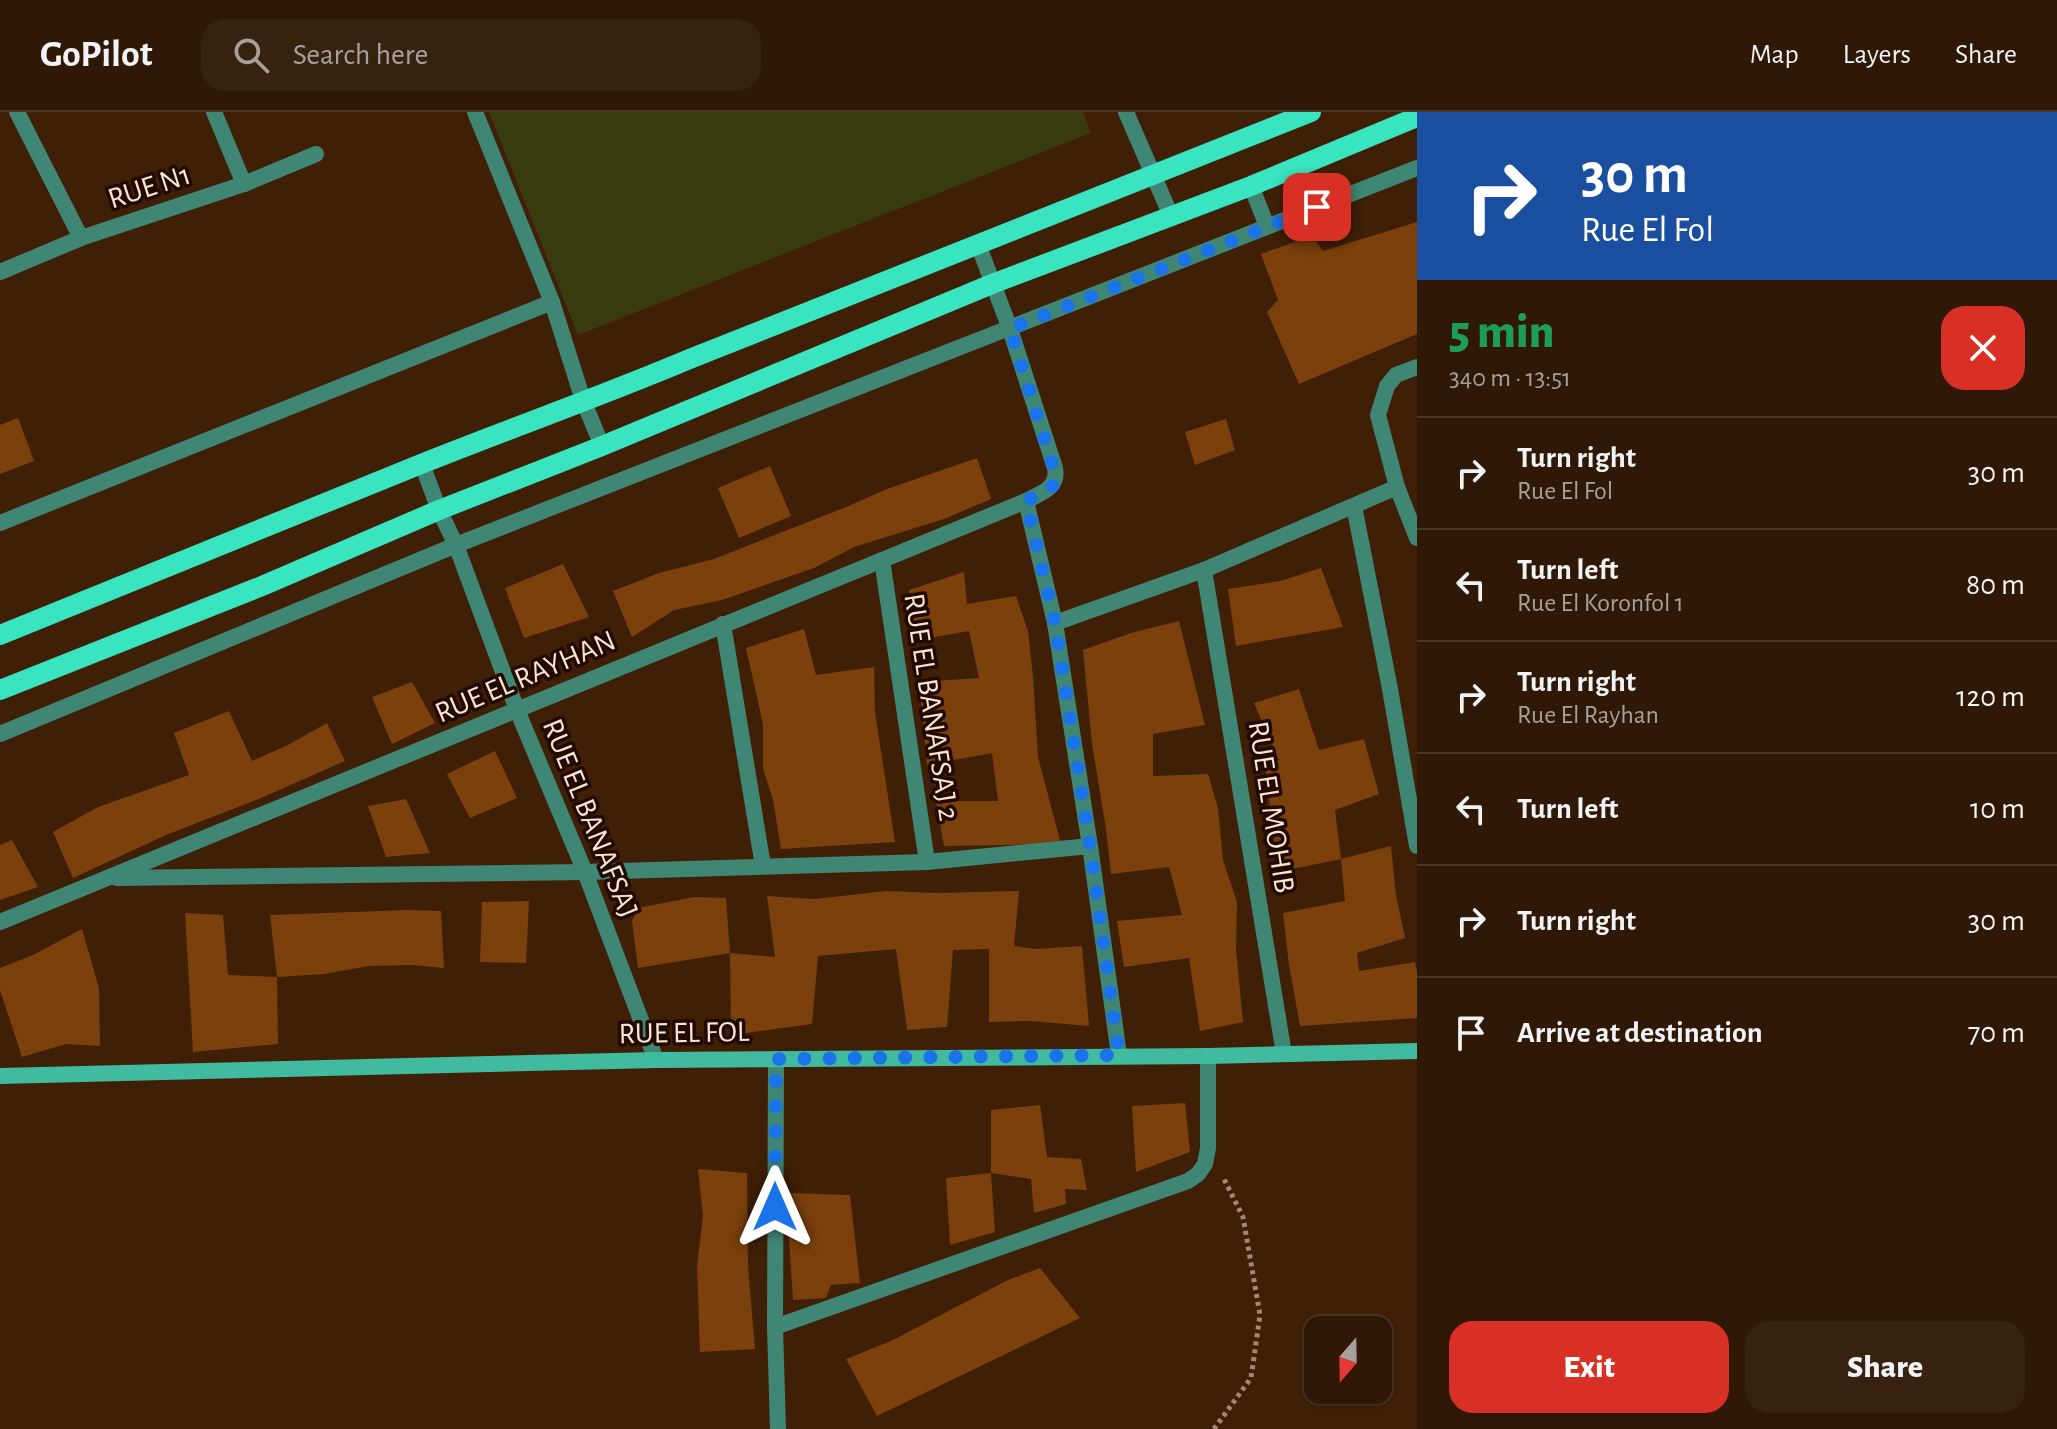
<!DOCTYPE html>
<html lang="en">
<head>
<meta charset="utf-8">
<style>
	:root { --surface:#2f1805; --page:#37210f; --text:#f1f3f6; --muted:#a7a09a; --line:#4a3727; --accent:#d93025 }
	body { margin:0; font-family:"Alegreya Sans",sans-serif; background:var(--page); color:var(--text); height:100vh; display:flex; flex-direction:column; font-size:30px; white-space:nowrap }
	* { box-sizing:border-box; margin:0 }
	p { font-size:26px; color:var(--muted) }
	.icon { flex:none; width:44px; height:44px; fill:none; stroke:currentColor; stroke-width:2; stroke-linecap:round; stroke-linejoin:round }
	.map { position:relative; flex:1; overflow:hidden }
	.details { display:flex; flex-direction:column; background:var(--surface); width:640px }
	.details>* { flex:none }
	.banner { background:#1a4fa0; color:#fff; overflow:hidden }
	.needle { width:52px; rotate:200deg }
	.fabs { position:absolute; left:1304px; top:1204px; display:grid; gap:16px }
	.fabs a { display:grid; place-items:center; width:88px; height:88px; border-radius:16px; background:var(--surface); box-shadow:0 2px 6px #0004,0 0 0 2px var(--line); font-size:40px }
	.pin { position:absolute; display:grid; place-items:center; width:68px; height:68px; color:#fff; margin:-34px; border-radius:16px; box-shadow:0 4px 12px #0006 }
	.me { position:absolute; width:88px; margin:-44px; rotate:0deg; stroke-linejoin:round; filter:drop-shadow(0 0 6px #0008) }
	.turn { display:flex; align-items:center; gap:28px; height:168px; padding:0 32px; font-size:36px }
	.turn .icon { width:104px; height:104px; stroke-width:2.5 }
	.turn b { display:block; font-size:56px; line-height:68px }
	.round { display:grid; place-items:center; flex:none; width:84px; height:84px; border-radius:24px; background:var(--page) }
	.summary { display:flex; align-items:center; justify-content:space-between; height:136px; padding:0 32px }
	h1 { font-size:48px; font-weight:800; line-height:60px; color:#1e9e55 }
	.action { display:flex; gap:16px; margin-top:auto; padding:16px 32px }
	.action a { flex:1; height:92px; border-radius:24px; background:var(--accent); color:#fff; font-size:32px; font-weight:800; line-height:92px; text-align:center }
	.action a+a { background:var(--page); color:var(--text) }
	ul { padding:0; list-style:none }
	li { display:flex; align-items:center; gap:24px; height:112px; padding:0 32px; border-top:2px solid var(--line) }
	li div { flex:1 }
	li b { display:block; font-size:30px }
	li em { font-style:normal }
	header { display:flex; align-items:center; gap:48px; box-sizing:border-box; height:112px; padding:0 40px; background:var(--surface); border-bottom:2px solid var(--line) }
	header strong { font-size:38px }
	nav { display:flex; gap:44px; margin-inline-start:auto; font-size:28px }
	.search { width:560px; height:72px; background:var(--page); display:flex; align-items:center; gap:20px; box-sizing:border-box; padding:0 28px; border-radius:24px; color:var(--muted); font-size:30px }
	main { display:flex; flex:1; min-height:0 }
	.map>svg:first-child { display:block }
	.green { fill:#373b0d }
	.building { fill:#7b400c }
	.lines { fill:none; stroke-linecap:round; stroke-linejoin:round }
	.path { stroke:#a28875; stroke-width:5; stroke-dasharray:4 4; stroke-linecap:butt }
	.street { stroke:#408674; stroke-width:16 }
	.secondary { stroke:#40bb9f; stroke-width:16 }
	.primary { stroke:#39e4c0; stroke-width:20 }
	.route { stroke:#1a73e8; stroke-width:14; stroke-dasharray:0 25.2 }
	.labels { text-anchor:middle; stroke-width:7; stroke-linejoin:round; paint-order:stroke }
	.street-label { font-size:30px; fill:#fae4d6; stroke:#220a00 }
</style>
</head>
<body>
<header>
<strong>GoPilot</strong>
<div class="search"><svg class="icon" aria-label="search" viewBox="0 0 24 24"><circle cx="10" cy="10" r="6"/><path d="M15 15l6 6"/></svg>Search here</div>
<nav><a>Map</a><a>Layers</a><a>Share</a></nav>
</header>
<main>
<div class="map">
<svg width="1417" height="1317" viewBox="0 0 1417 1317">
	<rect width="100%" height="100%" fill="#3f2007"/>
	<!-- green -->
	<path class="green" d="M489 0H1083L1091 21 578 223Z"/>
	<!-- building -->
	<g class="building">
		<path d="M1417 110V222L1299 272 1267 200 1278 188 1261 142 1312 124 1323 139Z"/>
		<path d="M18 306 34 349 0 362V313Z"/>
		<path d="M1226 307 1235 338 1195 353 1185 320Z"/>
		<path d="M977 346 991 387 944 407 854 435 814 456 722 488 674 498 632 525 613 479 659 461 714 447 846 395 887 377Z"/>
		<path d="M770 354 791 404 739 426 718 376Z"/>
		<path d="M563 452 589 505 524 526 505 476Z"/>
		<path d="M1321 456 1343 515 1236 534 1228 477 1280 469Z"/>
		<path d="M964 460 967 492 1016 484 1028 519 1033 564 1038 645 1061 732 944 734 936 689H998L992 641 927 653 919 570 979 566 969 519 913 529 909 478Z"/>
		<path d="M1179 509 1205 613 1153 622V664L1208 662 1218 696 1223 748 1237 790 1236 837 1243 910 1200 919 1189 846 1124 855 1117 809 1182 803 1169 755 1111 762 1106 717 1092 632 1083 538 1131 521Z"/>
		<path d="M804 517 816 563 874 555 875 600 895 730 781 737 773 688 763 656V612L746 536Z"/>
		<path d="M412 570 435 611 392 632 372 585Z"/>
		<path d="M1299 577 1319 638 1364 627 1379 682 1335 698 1341 747 1391 734 1396 783 1405 826 1357 841 1359 859 1415 850 1417 860V906L1300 914 1289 853 1283 801 1345 789 1341 747 1278 760 1265 652 1279 648 1254 591Z"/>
		<path d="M229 599 252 649 288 633 327 611 345 649 261 686 166 723 73 766 53 720 98 695 189 663 174 621Z"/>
		<path d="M495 639 517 686 470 706 447 662Z"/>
		<path d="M406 687 430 741 386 745 368 694Z"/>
		<path d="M12 728 38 775 0 788V733Z"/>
		<path d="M886 779 937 781 1019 779 1014 834 1035 837 1082 834 1089 914 1031 909 989 910V837L953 838 947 915 907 918 896 837 818 844 812 912 731 923 730 841 775 845 767 784 815 787Z"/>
		<path d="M694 785 726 786 730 841 638 856 632 809 638 796Z"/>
		<path d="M529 789 526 851 480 850 482 790Z"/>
		<path d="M407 798 441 799 444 856 412 853 369 854 324 862 277 865 270 803Z"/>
		<path d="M185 801 223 803 228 863 277 865 278 932 193 940Z"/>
		<path d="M82 817 99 876 100 934 66 932 22 945 0 878V856L33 843Z"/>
		<path d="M1185 991 1190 1040 1136 1060 1132 994Z"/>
		<path d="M1040 993 1047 1045 1081 1047 1087 1078 1065 1077 1066 1092 1034 1101 1031 1067 991 1061 995 1120 950 1133 946 1066 991 1061V998Z"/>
		<path d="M698 1057 747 1061 748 1154 755 1237 700 1240 697 1154 703 1104Z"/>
		<path d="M786 1081 850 1083 860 1171 831 1173 826 1186 793 1188Z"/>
		<path d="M1040 1156 1080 1206 877 1304 846 1247 891 1229 1008 1168Z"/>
	</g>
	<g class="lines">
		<!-- path -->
		<path class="path" d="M1214 1317 1251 1266 1260 1203 1243 1105 1223 1065"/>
		<!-- street -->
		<g class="street">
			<path d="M17 0 81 126"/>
			<path d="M214 0 244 72"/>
			<path d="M475 0 552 190 583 288 602 334"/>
			<path d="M1126 0 1171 104"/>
			<path d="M1251 74 1267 114"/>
			<path d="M0 160 81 126 244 72 316 42"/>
			<path d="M1417 255 1396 263 1387 274 1378 303 1397 375 1417 426"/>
			<path d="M422 352 439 398 456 433 517 598 585 760 656 948"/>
			<path d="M1026 389 1055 511 1090 734 1119 943"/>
			<path d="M1354 394 1390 577 1417 734"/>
			<path d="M0 411 552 190"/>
			<path d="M882 448 927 750"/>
			<path d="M1204 458 1284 942"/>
			<path d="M1055 511 1204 458 1397 375"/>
			<path d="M723 512 763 754"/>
			<path d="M0 622 456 433 1417 56"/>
			<path d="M117 766 585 760 927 750 1090 734"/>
			<path d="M0 810 1026 389C1041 381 1059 376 1055 356L1010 217 978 132"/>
			<path d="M776 947 775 1215 778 1317"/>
			<path d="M775 1215 1188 1069 1198 1062 1205 1052 1208 1036V944"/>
		</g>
		<!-- secondary -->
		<path class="secondary" d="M0 964 656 948 1208 944 1417 939"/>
		<!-- primary -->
		<g class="primary">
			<path d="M0 523C140 467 280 409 421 352 511 316 602 284 692 246L1311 0"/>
			<path d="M0 578 262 474 439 398 602 334 992 172 1251 74 1417 5"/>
		</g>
	</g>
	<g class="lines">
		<!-- route -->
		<path class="route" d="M775 1095 776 947 1119 943 1090 734 1055 511 1026 389 1052 375 1056 364 1010 217 1317 95"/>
	</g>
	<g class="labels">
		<!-- street labels -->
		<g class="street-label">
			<text transform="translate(149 74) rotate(-18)" y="10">RUE N1</text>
			<text transform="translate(525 564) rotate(-23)" y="10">RUE EL RAYHAN</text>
			<text transform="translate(932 595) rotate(81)" y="10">RUE EL BANAFSAJ 2</text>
			<text transform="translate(1272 695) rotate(81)" y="10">RUE EL MOHIB</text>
			<text transform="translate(591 706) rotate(68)" y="10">RUE EL BANAFSAJ</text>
			<text transform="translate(684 920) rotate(-1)" y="10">RUE EL FOL</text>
		</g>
	</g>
</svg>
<div class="fabs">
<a><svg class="needle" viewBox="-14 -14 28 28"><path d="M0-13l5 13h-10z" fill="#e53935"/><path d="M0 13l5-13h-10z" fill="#a7a09a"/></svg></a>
</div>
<div class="pin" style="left:1317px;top:95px;background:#d93025"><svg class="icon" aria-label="arrive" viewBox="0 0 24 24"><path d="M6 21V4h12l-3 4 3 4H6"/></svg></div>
<svg class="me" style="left:775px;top:1095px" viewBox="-20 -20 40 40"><path d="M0-17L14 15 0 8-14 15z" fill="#1a73e8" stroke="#fff" stroke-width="4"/></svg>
</div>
<section class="details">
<div class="banner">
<div class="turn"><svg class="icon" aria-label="right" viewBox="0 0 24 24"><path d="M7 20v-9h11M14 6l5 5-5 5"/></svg><div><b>30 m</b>Rue El Fol</div></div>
</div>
<div class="summary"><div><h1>5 min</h1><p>340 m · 13:51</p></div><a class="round" style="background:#d93025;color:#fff"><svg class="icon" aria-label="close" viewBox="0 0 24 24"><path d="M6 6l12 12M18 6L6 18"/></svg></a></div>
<ul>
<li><svg class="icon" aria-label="right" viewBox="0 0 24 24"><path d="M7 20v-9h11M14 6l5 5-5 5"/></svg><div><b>Turn right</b><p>Rue El Fol</p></div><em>30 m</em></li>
<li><svg class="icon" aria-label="left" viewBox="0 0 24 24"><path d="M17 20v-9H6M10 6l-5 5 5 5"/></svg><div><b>Turn left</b><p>Rue El Koronfol 1</p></div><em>80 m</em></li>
<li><svg class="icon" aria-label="right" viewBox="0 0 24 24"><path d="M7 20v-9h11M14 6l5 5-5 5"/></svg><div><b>Turn right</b><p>Rue El Rayhan</p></div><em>120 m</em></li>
<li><svg class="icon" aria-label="left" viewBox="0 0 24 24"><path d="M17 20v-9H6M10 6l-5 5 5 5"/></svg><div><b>Turn left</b></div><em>10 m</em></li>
<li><svg class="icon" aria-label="right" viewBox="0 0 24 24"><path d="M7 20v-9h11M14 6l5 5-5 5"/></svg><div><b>Turn right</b></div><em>30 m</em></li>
<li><svg class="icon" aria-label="arrive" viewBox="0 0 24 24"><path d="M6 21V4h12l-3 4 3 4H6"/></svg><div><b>Arrive at destination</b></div><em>70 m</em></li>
</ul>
<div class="action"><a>Exit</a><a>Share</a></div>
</section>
</main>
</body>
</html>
